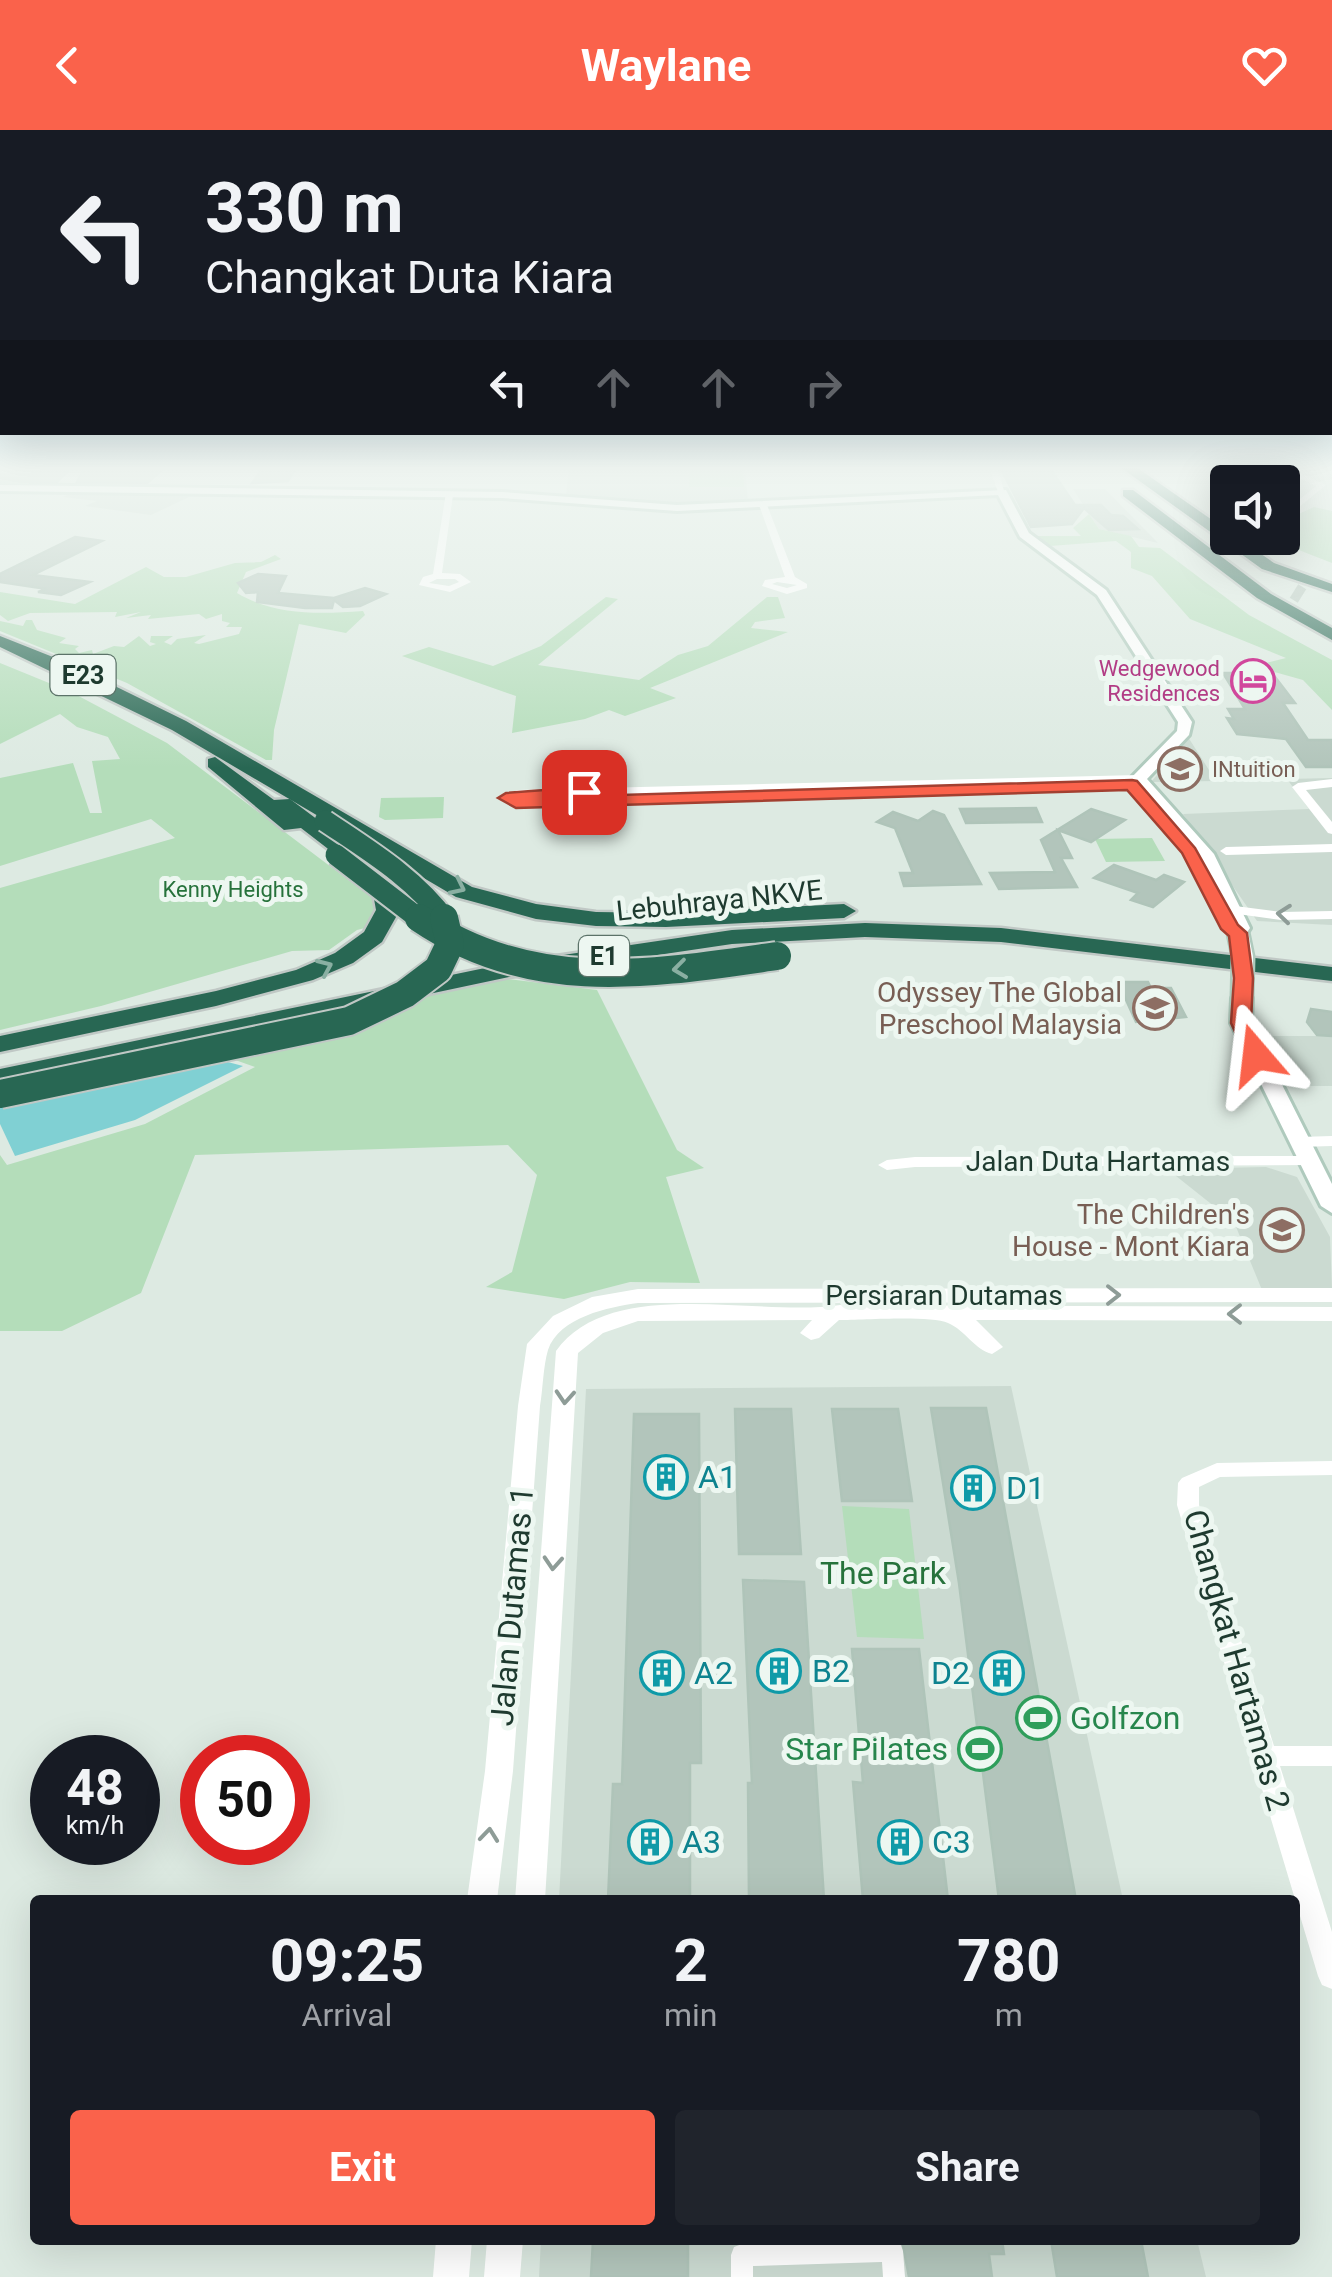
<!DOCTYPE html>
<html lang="en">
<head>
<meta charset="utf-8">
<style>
	:root { --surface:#171b24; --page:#20242c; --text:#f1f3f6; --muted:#9ea1a6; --accent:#fa624b }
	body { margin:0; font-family:Roboto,sans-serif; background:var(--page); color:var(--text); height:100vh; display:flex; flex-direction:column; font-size:38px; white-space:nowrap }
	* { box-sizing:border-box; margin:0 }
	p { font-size:32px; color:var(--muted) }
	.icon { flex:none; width:55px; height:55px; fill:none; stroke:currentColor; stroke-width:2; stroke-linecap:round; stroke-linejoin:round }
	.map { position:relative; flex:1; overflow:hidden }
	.details { position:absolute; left:30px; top:1765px; width:1270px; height:350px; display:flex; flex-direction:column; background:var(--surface); border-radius:10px; box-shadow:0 10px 40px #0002 }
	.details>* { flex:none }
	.top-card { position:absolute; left:0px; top:0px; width:1332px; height:305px; box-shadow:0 10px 40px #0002; background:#171b24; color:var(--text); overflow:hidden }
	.fabs { position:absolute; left:1210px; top:335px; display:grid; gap:20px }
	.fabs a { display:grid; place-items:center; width:90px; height:90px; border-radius:10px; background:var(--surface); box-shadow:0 10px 40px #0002; font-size:50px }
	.speed { position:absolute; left:30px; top:1605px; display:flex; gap:20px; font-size:50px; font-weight:700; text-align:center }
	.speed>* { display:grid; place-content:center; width:130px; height:130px; border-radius:50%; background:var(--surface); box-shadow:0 10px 40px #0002; line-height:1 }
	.speed small { font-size:25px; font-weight:400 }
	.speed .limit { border:15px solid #d22; background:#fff; color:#111 }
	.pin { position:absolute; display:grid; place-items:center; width:85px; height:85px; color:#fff; margin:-42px; border-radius:20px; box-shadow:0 5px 15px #0006 }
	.me { position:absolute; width:110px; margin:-55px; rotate:343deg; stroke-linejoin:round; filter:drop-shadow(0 0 8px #0008) }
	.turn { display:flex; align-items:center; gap:35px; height:210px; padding:0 40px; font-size:45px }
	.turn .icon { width:130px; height:130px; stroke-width:2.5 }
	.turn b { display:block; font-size:70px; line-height:85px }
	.lanes { display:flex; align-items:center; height:95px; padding:0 40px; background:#0003; justify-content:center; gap:50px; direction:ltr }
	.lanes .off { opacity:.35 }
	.eta { display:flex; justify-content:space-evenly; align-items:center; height:170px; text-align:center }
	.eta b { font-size:60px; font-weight:700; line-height:70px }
	.primary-button { display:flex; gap:20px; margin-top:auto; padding:20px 40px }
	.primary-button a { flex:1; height:115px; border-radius:10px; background:var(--accent); color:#fff; font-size:40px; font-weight:700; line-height:115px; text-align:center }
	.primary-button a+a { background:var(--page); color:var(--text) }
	header { display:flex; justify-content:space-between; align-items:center; height:130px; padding:0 40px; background:var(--accent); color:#fff; font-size:45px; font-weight:700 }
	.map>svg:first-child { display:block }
	.built { fill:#cbdad1 }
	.green { fill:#b4ddba }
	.water { fill:#80d0d3 }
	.building { fill:#b2c5bb; stroke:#afc4b9; stroke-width:2.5 }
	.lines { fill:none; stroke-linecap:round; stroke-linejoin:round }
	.motorway-tunnel { stroke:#b7c7be; stroke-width:16; stroke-dasharray:16 8; stroke-linecap:butt }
	.secondary-casing { stroke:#afcabd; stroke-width:6 }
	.motorway-casing { stroke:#c0c8c5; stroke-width:5 }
	.pedestrian { fill:#fff; fill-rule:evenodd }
	.minor { fill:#fff; fill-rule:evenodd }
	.tertiary { fill:#fff; fill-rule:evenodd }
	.secondary { fill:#fff; fill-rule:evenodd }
	.motorway { fill:#286753; fill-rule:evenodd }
	.secondary-bridge-casing { stroke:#afcabd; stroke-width:25; stroke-linecap:butt }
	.motorway-bridge-far1-casing { stroke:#c0c8c5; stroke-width:25; stroke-linecap:butt }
	.motorway-bridge-casing { stroke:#c0c8c5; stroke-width:32; stroke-linecap:butt }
	.secondary-bridge { stroke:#fff; stroke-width:20 }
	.motorway-bridge-far1 { stroke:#286753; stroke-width:21 }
	.motorway-bridge { stroke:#286753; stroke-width:28 }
	.oneway { stroke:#8aafa2 }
	.oneway2 { stroke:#8e9c97 }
	.route { fill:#fa624b; stroke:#a24031; stroke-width:2.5 }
	.labels { text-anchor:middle; stroke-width:10; stroke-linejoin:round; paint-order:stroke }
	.far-hotel-label { font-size:22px; fill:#b23c85; stroke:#edf7f1; text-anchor:end }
	.far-education-label { font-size:22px; fill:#785e54; stroke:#edf7f1; text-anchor:start }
	.far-park-label { font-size:22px; fill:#26723b; stroke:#edf7f1 }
	.shield { fill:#edf7f1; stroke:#5c7369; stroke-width:2.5 }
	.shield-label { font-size:25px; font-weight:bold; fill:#1e3a2f }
	.street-label { font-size:28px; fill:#1e3a2f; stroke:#edf7f1 }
	.education-label { font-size:28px; fill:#785e54; stroke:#edf7f1; text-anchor:end }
	.near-culture-label { font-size:32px; fill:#0d838f; stroke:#edf7f1; text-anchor:start }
	.near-park-label { font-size:32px; fill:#26723b; stroke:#edf7f1 }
	.near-street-label { font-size:32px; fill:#1e3a2f; stroke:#edf7f1 }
	.near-leisure-label { font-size:32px; fill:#27864d; stroke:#edf7f1; text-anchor:start }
</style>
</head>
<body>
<header><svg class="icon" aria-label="back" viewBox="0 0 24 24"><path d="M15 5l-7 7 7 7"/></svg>Waylane<svg class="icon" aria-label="heart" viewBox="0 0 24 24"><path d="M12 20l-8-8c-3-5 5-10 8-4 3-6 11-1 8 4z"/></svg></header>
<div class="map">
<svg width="1332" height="2147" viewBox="0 0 1332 2147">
	<rect width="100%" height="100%" fill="#ddeae2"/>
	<!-- built -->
	<g class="built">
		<path d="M569 337H745L748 372 639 375 566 366Z"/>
		<path d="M1073 359H1105L1158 413 1099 399Z"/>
		<path d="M69 364 138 365 189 367 151 385 85 376 97 371 63 367Z"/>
		<path d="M1188 607 1216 651 1151 652 1157 645Z"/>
		<path d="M1332 648V795L1257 791 1183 684 1309 679 1287 649Z"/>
		<path d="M1268 906H1332V956H1294Z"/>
		<path d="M1266 1037 1297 1047 1330 1107 1332 1159 1262 1160 1234 1092 1176 1046 1174 1039Z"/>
		<path d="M1011 1256 1123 1770H559L586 1259Z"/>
		<path d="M541 2110H1197L1206 2147H539Z"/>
	</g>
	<!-- green -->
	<g class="green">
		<path d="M690 337H743L744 357H689Z"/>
		<path d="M1314 377 1332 381V433L1268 408H1282L1283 391Z"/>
		<path d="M1089 384 1099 399 1131 406 1139 417 1160 418 1249 485 1332 530V580L1303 550 1253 536 1286 528 1190 489 1152 446 1131 438V422L1116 411 1050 416 1037 406H1081L1073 398Z"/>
		<path d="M275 425 281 429 246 442 237 463C276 486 319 484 363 481L365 485 346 503 299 494 274 600 272 630H266L127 553 0 501V491L23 496 26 490H32L37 500 66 508 59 513 79 516 75 519 79 523 92 520 93 524 114 516 124 517 139 506 150 516 156 514 150 512 151 506H173L164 512 171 515 177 509 206 505 194 513 199 514 239 504 242 497H226L230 493 222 491V484L206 489 199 484 148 489 151 485 126 488 141 482 115 487 117 482 30 483 8 491 0 485V462L75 474 146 437 164 447H186L235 433 261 432Z"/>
		<path d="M606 467 618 469 538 535 639 550 678 525 708 516 767 467H778L785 488 755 492 751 498 788 502 650 558 676 568 625 586 609 580 585 589 512 603 516 566 402 526 429 517 493 536 541 516Z"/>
		<path d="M0 533 71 562 167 613 380 774 369 797 357 800 329 820 292 821 101 876 0 900V758L175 708 151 689 0 736V648L73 633 90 683H102L92 631 120 629 108 607 77 597 60 584 0 614Z"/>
		<path d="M444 667 443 688 385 690 379 687 381 668Z"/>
		<path d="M1152 708 1165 731 1106 732 1095 709Z"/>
		<path d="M501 848 597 860 677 1020 704 1038 666 1047 700 1153 630 1152 564 1169 486 1157 512 1142 537 1045 508 1015 195 1025 141 1163 62 1201H0V1025L7 1035 145 994 255 937 224 926 413 867Z"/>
		<path d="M842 1376 909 1379 924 1509 857 1507Z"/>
	</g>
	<!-- water -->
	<path class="water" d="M220 930 243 936 135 990 15 1026 0 994V973Z"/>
	<!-- building -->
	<g class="building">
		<path d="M0 337H72L57 352 0 351Z"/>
		<path d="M85 337H166L147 353 77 352Z"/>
		<path d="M264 337H297L288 351 252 353Z"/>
		<path d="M1051 340 1075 375H1101L1111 385 1123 386 1138 399 1109 400 1084 378 1072 394 1031 397 1002 341Z"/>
		<path d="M75 407 102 411 33 445 90 452 61 465 38 462 47 459 0 452V444Z"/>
		<path d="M258 444 286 446 278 463 334 468 365 458 386 464 360 476 343 477 334 470 332 478H305L257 472 258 462 246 463 238 453Z"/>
		<path d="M1223 543H1272L1295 573H1283L1308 610H1332V637H1306L1286 609 1237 604 1227 588 1234 589 1228 579H1245Z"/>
		<path d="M1036 678 1042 692 966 693 960 679Z"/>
		<path d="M1091 679 1125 690 1091 712 1058 700 1072 728H1061L1077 757 999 759 990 743 1055 742 1041 710Z"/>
		<path d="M933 681 944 685 981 754 904 756 900 743H913L895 698 877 692 893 682 918 691Z"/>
		<path d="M1114 735 1156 750 1164 745 1184 752 1153 777 1131 770 1138 763 1094 748Z"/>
		<path d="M1118 852H1148L1151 858H1171L1186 887 1136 892Z"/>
		<path d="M1311 879 1332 882V906L1317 905 1307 892Z"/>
		<path d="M931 1278H986L1076 1770H999L959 1453Z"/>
		<path d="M735 1279H791L801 1424H739Z"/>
		<path d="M832 1279H898L912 1371H842Z"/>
		<path d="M634 1284H699L701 1633H690V1770H608L613 1654H622Z"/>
		<path d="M743 1450 804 1452 824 1770H749L748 1653H752Z"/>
		<path d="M852 1519H919L948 1770H863L853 1652 863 1653Z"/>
		<path d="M593 2110H688V2147H591Z"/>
		<path d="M902 2110H1002L1004 2124H989L992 2147H909Z"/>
		<path d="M1051 2110H1141L1148 2147H1057Z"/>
	</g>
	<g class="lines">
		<!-- motorway-tunnel -->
		<path class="motorway-tunnel" d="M1294 461 1302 466"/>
		<!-- secondary casing -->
		<g class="secondary-casing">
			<g id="secondary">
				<path d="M0 355 502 362 677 375 1006 360 1029 403 1106 460 1192 592 1189 605 1147 649 1214 724 1250 798 1244 807H1232V798L1200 730 1130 649 1177 601 1178 592 1097 465 1020 407 998 365 677 381 502 368 0 361Z"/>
				<path d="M1242 862 1252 868 1251 893 1332 1054V1083L1321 1076 1231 893 1232 868Z"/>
			</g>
		</g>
		<!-- motorway casing -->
		<g class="motorway-casing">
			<g id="motorway">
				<path d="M1120 337H1136L1228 401V408H1238L1274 433 1332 454V462L1262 439Z"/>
				<path d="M1123 360H1133L1271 464 1332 498V510L1257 468 1123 366Z"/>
				<path d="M0 506 68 533 186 591 472 757 536 774 596 782 666 783 844 774 856 781 844 788 666 797 596 796 536 789 456 767 172 600 0 517Z"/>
				<path d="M215 627 274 670 290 669 390 744 400 780 382 812 353 833 313 850 216 876 0 922V906L216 861 296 840 335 823 364 802 376 780 371 752 301 698 284 700 208 637V629Z"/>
				<path d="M865 793 1001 798 1332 837V851L1001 812 865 807 732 814 509 847 0 955V939L509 833 732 800Z"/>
			</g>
		</g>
		<!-- pedestrian -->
		<path class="pedestrian" d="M892 2110 900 2113 903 2121 905 2147H883L882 2132 753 2136V2147H731V2125L734 2117 742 2114Z"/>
		<!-- minor -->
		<g class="minor">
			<path d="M989 337H997L1005 364 998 362Z"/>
			<path d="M1225 337H1233L1230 342 1233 352H1225L1222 342Z"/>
			<path d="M1298 337 1294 340 1326 355 1282 391V384L1316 356 1283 340Z"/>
			<path d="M446 363 453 365 442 443 460 444 471 452 450 462 419 455 423 447 433 444ZM437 449H455L459 452 449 456 429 453Z"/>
			<path d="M763 372 767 375 795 447 807 454V458L787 464 762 456 765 450 785 447 759 375ZM777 452 797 455 787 458 772 454Z"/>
			<path d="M1138 645 1144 649 1142 651 1148 655 1146 658 516 677 500 668 517 660ZM878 659 518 669 516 668H518Z"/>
			<path d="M1332 649V657L1306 660 1332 692V704L1328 703 1292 657 1298 653Z"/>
			<path d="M1332 714V722L1226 725 1220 721 1226 717Z"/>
			<path d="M1235 776 1281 782 1332 781V789L1281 790 1230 783 1228 780Z"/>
			<path d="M1332 1006V1016L1299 1017 1291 1012 1299 1007Z"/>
			<path d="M1309 1026 1317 1031 1315 1035 915 1037 887 1040 878 1035 887 1030 915 1027Z"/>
			<path d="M1332 1331V1345L1220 1347 1199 1357V1375L1274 1616H1332V1636H1280L1332 1802V1859L1322 1855 1318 1846 1177 1375 1178 1353 1182 1348 1217 1333Z"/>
		</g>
		<!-- tertiary -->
		<g class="tertiary">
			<path d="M1332 1158V1172L638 1173C609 1177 559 1187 548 1220 543 1237 543 1258 540 1276L513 1641 497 1770H467L485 1641 518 1276 527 1214 553 1186 592 1167 638 1159Z"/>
			<path d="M840 1175 1332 1177V1191L976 1190 1003 1217 992 1224C975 1220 965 1200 948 1193 931 1185 862 1190 839 1190L819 1208 811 1210 800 1203 812 1190 638 1191 603 1203 578 1223 545 1770H515L556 1221C611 1144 759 1188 840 1175Z"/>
			<path d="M436 2110H472L469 2147H433Z"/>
			<path d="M487 2110H523L520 2147H484Z"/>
		</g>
		<!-- secondary -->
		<use href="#secondary" class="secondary"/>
		<!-- motorway -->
		<use href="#motorway" class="motorway"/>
		<!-- secondary-bridge casing -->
		<g class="secondary-bridge-casing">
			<path id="secondary-bridge" d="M1238 803 1243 827 1242 868"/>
		</g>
		<!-- motorway-bridge-far1 casing -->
		<g class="motorway-bridge-far1-casing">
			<g id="motorway-bridge-far1">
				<path d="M325 691C368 720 415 748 446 791"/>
				<path d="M336 725 422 791"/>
			</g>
		</g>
		<!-- motorway-bridge casing -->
		<g class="motorway-bridge-casing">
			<g id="motorway-bridge">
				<path d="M419 788C532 865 650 844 777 826"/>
				<path d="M0 964 349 891 405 864 438 839 450 814 444 788"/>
			</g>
		</g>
		<!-- secondary-bridge -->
		<use href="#secondary-bridge" class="secondary-bridge"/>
		<!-- motorway-bridge-far1 -->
		<use href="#motorway-bridge-far1" class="motorway-bridge-far1"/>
		<!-- motorway-bridge -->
		<use href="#motorway-bridge" class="motorway-bridge"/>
	</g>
	<!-- one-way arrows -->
	<defs><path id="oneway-chevron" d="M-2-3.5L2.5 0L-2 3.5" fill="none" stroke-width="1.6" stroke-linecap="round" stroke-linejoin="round" transform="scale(2.5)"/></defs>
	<g class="oneway">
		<use href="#oneway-chevron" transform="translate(458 757) rotate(26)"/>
		<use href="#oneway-chevron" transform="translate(325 837) rotate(-24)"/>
		<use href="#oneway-chevron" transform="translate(680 839) rotate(173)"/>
	</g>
	<g class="oneway2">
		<use href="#oneway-chevron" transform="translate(1284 784) rotate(-174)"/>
		<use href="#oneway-chevron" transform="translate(1113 1165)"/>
		<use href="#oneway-chevron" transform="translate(1235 1184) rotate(-180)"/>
		<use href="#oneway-chevron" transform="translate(565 1267) rotate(94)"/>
		<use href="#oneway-chevron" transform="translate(553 1433) rotate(94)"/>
		<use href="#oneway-chevron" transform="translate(489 1705) rotate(-84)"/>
	</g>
	<!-- sky -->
	<linearGradient id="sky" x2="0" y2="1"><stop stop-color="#7ebfe0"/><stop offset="0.53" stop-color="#f0f6f2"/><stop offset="1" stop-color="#f0f6f2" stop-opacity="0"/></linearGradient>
	<rect width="1332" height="638" fill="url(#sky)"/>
	<!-- route -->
	<path class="route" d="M1132 650 1137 651 1195 718 1238 795 1247 803 1253 848 1251 893 1266 925 1263 930H1248L1231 893 1234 848 1229 806 1221 799 1182 723 1127 660 516 678 498 668 506 663 584 657 592 662 587 666Z"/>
	<!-- icons -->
	<defs>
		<g id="hotel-ring" transform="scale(2.25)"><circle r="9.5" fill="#edf7f1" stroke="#d1479c" stroke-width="1.5"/><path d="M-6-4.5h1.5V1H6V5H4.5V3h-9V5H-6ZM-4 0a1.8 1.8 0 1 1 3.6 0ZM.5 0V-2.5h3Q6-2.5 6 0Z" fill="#d1479c"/></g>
		<g id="school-ring" transform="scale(2.25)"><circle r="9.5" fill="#edf7f1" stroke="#8d6e63" stroke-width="1.5"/><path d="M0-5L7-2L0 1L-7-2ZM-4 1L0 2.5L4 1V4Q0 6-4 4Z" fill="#8d6e63"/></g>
		<g id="building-ring" transform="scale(2.25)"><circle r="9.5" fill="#edf7f1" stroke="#0f9aa8" stroke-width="1.5"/><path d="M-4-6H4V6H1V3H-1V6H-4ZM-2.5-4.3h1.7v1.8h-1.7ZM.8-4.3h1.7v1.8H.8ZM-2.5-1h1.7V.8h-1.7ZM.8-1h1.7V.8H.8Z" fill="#0f9aa8"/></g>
		<g id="stadium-ring" transform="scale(2.25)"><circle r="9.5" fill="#edf7f1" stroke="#2e9e5b" stroke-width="1.5"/><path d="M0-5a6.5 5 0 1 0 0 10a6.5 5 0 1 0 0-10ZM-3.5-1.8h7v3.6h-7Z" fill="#2e9e5b"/></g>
	</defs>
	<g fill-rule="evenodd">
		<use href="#hotel-ring" x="1253" y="551"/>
		<use href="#school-ring" x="1180" y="639"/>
		<use href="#school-ring" x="1155" y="878"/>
		<use href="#school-ring" x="1282" y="1100"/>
		<use href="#building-ring" x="666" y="1347"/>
		<use href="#building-ring" x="973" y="1358"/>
		<use href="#building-ring" x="779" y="1541"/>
		<use href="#building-ring" x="662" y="1543"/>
		<use href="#building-ring" x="1002" y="1543"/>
		<use href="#stadium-ring" x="1038" y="1588"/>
		<use href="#stadium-ring" x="980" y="1619"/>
		<use href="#building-ring" x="650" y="1712"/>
		<use href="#building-ring" x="900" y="1712"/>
	</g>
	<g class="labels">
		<!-- far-hotel labels -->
		<g class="far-hotel-label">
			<text x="1220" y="546">Wedgewood<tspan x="1220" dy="25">Residences</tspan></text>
		</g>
		<!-- far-education labels -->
		<g class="far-education-label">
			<text x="1212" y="647">INtuition</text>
		</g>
		<!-- far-park labels -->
		<g class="far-park-label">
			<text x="233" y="767">Kenny Heights</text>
		</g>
		<!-- shield labels -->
		<g class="shield">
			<rect x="50.5" y="525" width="65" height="40" rx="8"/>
			<rect x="579" y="806" width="50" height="40" rx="8"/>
		</g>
		<g class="shield-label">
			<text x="83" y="554">E23</text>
			<text x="604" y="835">E1</text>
		</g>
		<!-- street labels -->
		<g class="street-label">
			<text transform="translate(719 770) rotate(-6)" y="10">Lebuhraya NKVE</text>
			<text x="1098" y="1041">Jalan Duta Hartamas</text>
			<text x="944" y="1175">Persiaran Dutamas</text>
		</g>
		<!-- education labels -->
		<g class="education-label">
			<text x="1122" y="872">Odyssey The Global<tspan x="1122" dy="32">Preschool Malaysia</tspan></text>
			<text x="1250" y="1094">The Children's<tspan x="1250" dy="32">House - Mont Kiara</tspan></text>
		</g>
		<!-- near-culture labels -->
		<g class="near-culture-label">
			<text x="698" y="1358">A1</text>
			<text x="1006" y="1369">D1</text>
			<text x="812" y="1552">B2</text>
			<text x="694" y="1554">A2</text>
			<text x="970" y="1554" text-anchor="end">D2</text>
			<text x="682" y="1723">A3</text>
			<text x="932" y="1723">C3</text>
		</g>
		<!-- near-park labels -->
		<g class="near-park-label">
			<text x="883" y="1454">The Park</text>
		</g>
		<!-- near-street labels -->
		<g class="near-street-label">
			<text transform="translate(512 1476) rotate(-85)" y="11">Jalan Dutamas 1</text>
			<text transform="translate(1237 1530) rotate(74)" y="11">Changkat Hartamas 2</text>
		</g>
		<!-- near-leisure labels -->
		<g class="near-leisure-label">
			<text x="1070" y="1599">Golfzon</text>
			<text x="948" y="1630" text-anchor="end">Star Pilates</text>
		</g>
	</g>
</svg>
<div class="fabs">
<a><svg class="icon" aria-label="sound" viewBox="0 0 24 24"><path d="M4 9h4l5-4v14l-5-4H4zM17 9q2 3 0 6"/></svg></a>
</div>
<div class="speed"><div>48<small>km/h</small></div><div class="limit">50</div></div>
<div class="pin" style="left:584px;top:662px;background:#d93025"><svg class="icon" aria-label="arrive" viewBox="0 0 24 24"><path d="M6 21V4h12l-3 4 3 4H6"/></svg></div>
<svg class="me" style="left:1256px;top:925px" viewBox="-20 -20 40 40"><path d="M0-17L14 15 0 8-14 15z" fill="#fa624b" stroke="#fff" stroke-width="4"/></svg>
<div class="top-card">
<div class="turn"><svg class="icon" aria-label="left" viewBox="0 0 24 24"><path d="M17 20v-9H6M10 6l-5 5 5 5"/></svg><div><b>330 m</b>Changkat Duta Kiara</div></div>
<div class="lanes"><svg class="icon" aria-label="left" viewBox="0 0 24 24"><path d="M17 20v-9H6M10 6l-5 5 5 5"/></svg><svg class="icon off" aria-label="ahead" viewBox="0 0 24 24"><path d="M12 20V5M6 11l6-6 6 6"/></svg><svg class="icon off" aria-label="ahead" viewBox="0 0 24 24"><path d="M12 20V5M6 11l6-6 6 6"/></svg><svg class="icon off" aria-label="right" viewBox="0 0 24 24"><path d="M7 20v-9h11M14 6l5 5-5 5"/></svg></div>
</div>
<section class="details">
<div class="eta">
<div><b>09:25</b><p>Arrival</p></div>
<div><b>2</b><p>min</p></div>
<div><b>780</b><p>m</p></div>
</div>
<div class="primary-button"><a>Exit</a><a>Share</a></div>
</section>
</div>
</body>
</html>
